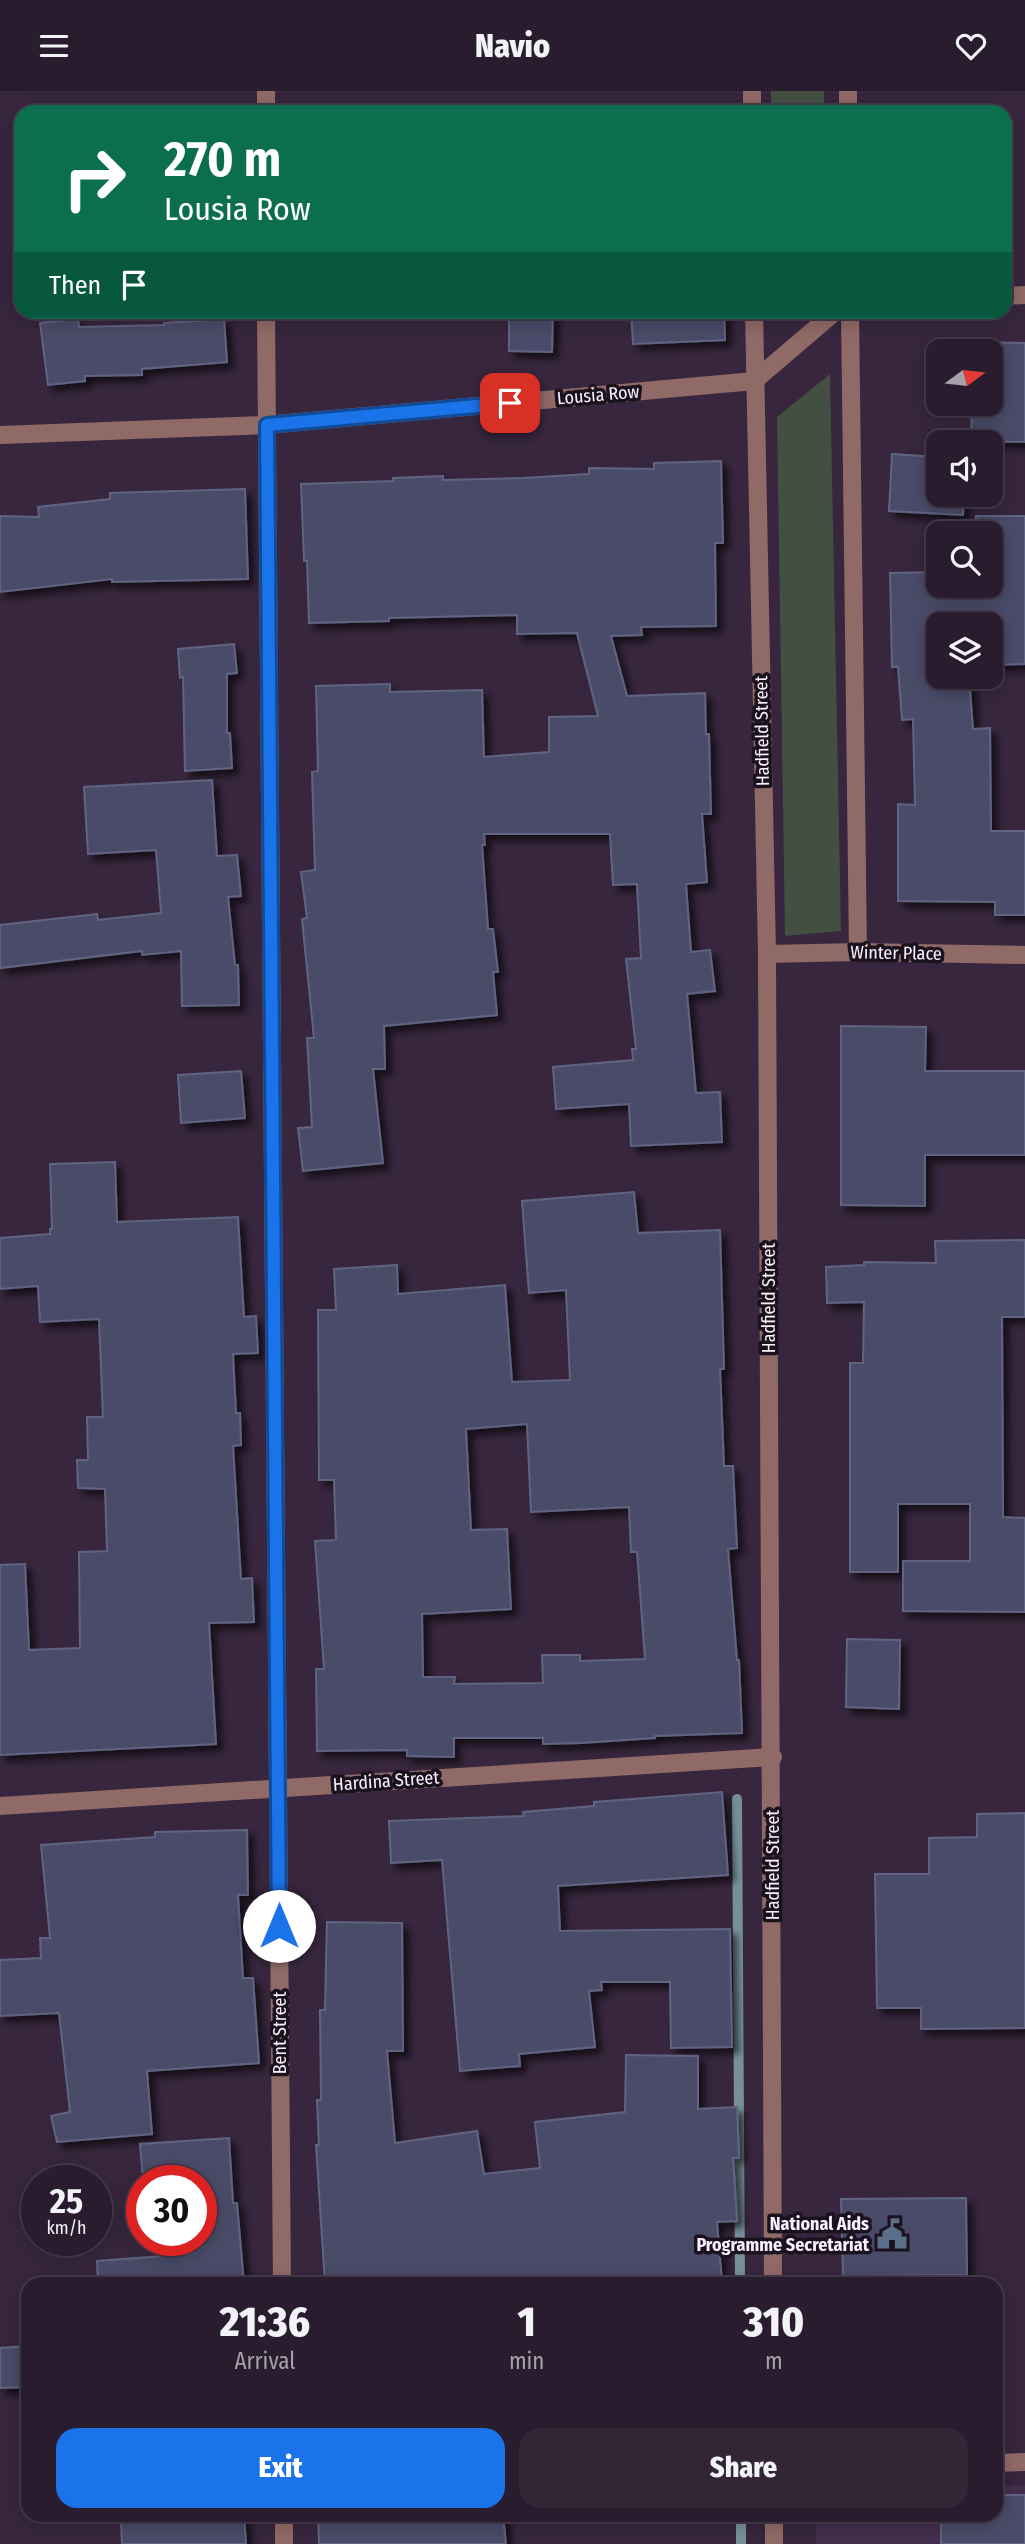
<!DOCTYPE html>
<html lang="en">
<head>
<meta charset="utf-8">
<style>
	:root { --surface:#291c2e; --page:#312536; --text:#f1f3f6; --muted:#a5a1aa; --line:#453a4a; --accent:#1a73e8 }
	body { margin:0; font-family:"Fira Sans Condensed",sans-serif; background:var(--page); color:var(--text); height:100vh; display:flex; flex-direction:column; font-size:26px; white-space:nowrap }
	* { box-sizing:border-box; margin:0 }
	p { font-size:23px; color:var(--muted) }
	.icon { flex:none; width:38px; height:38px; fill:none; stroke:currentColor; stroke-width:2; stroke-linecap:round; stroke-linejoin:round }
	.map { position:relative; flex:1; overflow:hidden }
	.sheet { position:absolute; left:21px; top:2186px; width:982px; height:245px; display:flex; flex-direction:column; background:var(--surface); border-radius:21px; box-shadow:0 4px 18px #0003,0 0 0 2px var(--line) }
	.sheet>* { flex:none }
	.guide { position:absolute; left:14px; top:14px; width:998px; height:214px; border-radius:21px; box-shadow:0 4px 18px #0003,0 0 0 2px var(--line); background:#0b6e4f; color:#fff; overflow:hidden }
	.needle { width:46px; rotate:75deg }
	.fabs { position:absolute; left:926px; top:248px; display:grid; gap:14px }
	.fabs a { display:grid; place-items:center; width:77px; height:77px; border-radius:14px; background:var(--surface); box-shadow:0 4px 18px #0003,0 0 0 2px var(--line); font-size:35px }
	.speed { position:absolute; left:21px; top:2074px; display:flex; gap:14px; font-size:35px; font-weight:700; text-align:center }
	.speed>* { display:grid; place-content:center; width:91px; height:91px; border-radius:50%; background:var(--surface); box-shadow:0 4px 18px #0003,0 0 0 2px var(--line); line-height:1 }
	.speed small { font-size:18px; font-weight:400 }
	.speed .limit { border:10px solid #d22; background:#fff; color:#111 }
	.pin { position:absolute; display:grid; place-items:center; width:60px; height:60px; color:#fff; margin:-30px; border-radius:14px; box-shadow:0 4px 10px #0006 }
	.me { position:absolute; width:77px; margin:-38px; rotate:0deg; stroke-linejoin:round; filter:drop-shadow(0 0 5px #0008) }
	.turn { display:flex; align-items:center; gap:24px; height:147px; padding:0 35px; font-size:32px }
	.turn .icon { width:91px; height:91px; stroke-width:2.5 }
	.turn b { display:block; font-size:49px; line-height:60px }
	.then { display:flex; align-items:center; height:66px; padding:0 35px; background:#0003; gap:14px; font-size:26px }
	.eta { display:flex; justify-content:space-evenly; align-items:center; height:119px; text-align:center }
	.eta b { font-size:42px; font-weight:800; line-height:49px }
	.action { display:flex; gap:14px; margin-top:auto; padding:14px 35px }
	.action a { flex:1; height:80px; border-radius:21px; background:var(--accent); color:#fff; font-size:28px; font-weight:800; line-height:80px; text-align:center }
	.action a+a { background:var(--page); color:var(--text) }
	header { display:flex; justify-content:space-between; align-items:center; height:91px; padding:0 35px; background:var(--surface); font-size:32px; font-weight:800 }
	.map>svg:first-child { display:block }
	.built { fill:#432e4b }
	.green { fill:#424f41 }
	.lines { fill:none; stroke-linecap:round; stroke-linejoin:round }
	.stream { stroke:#759097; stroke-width:10 }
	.building { fill:#494c68; stroke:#616481; stroke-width:2; fill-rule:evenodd; filter:url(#shadow) }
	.minor { stroke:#906a67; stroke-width:18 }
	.route-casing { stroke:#114b97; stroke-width:18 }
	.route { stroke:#1a73e8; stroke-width:12 }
	.labels { text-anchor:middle; stroke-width:7; stroke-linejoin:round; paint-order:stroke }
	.street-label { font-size:18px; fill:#fbf0ff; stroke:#1a121d }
	.poi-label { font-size:18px; font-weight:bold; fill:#fbf0ff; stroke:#1a121d; text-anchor:end }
</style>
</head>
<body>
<header><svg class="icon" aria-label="menu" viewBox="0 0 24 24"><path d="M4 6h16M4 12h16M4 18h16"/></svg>Navio<svg class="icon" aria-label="heart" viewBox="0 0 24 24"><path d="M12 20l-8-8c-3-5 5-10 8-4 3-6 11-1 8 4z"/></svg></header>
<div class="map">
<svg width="1025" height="2453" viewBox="0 0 1025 2453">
	<defs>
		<filter id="shadow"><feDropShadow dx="6" dy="6" stdDeviation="3.5" flood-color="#0009"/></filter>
	</defs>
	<rect width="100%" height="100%" fill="#37263d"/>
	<!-- built -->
	<path class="built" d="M1025 2394V2453H816V2424H996V2396Z"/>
	<!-- green -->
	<g class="green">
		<rect x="771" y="0" width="53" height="21"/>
		<path d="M830 283 841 840 785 845 777 326Z"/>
	</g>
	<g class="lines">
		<!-- stream -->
		<g class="stream">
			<path d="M737 1708 740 2193"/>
			<path d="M741 2424V2453"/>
		</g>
	</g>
	<!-- building -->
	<g class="building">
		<path d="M509 220H553L552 261 509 260Z"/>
		<path d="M631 220H724L725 249 633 253Z"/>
		<path d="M78 228 79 236 164 234V232L224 228 227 271 142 278V284L85 285V290L48 294 40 232Z"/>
		<path d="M974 251 1025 252V351L971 350 972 313H990V261H974Z"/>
		<path d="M892 363 938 366V404H964L963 424 889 420Z"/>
		<path d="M721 370 723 452H715L716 535 641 536 642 544 611 545 627 605 705 602 706 643H709L711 723H702L707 791 686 793 691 861 710 859 715 900 687 903 696 1002 720 1001 722 1051 631 1055 629 1013 556 1018 553 976 633 969 632 958H636L626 868 641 867 637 793 613 794 610 743H484L485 754H482L488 838H493L498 881H493L497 924 384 935 385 978H373L383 1072 303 1080 298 1037 312 1036 307 947H314L302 828 307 827 301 781 315 779 312 681 318 680 316 595 390 593V601L482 599 484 666 549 661V626L598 625 577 542 517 543V524L389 527V530L309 532 307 470H304L301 393 393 390V387L443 385V389L523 387 589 383V377L654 378V372Z"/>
		<path d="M245 398 248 488 112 491V488L0 501V425L39 426 38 416 110 408V402Z"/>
		<path d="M976 425H1025V573L990 574V534H938V586H969L973 638 990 637 991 740H1025V824H995V811L898 810V713L915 714 913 628 902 629 898 576H892L890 482 938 481V495H990V443H976Z"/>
		<path d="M234 553 237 582 227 583V642H230L232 677 185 680 183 586 180 587 178 558Z"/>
		<path d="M212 689 217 765 237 764 241 805 228 806 235 874H238L239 914 182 915 181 860 142 864V860L0 877V834L97 823 98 829 161 822 156 759 88 763 84 696Z"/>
		<path d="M841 935 926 936 925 980H1025V1064H925V1115L841 1114Z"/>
		<path d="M241 980 245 1027 181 1032 178 984Z"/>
		<path d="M115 1071 117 1131 238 1126 244 1226 256 1225 258 1262 233 1263 236 1322H240L241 1354 233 1355 241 1488 252 1487 254 1531 209 1532 216 1653 0 1664V1474L25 1473 29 1559 80 1557 79 1461 107 1460 105 1398 78 1397 77 1369H88L87 1326H103L99 1228 40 1231 38 1195 0 1198V1147L50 1143V1138H52L50 1073Z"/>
		<path d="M634 1101 638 1142 720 1139 724 1278H720L724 1375H733L737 1457 728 1458 737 1569H739L742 1642 655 1645V1647L581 1652 543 1653V1647H454V1666L407 1665V1659L317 1660 316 1578H324L315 1450 336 1449 334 1389H319L318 1219H336L334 1178 397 1174 398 1203 505 1194 512 1291 570 1289 566 1199 529 1202 522 1110ZM527 1333 531 1421 629 1416 631 1461H637L645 1568 580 1570V1564H542L543 1592 454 1593 455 1586H423L422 1523 511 1518 507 1438 471 1439 466 1338Z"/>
		<path d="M1025 1149V1226H1002L1003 1426 1025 1427V1521L903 1520V1470H970V1413H898V1481H850V1272H863L864 1211 827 1212 826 1176 864 1174V1171L936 1172 935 1150Z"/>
		<path d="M847 1548 900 1549 899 1618 846 1616Z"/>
		<path d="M722 1701 728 1784 558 1795 560 1840 730 1838 732 1956 671 1957 670 1891H601L602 1899 589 1900 595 1956 519 1963 520 1975 460 1980 442 1769 391 1772 389 1730 524 1725 523 1721 594 1715V1711Z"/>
		<path d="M1025 1722V1937L921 1938V1917H877L875 1783H929V1747L977 1746V1723Z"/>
		<path d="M247 1739 248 1804H238L243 1887H253L259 1972 147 1980 152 2043 57 2051 51 2025 70 2021 59 1922 0 1925V1869L41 1867 40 1847H50L41 1754 155 1746V1741Z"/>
		<path d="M327 1831 402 1832 403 1960H387L395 2052 477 2040 484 2083 540 2077 535 2031 625 2021 626 1964 698 1965V2018L737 2016 739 2067H733L737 2130 717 2131 722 2191 325 2193 316 2054H319L317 2009H321L320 1919H325Z"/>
		<path d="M229 2047 233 2112H237L244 2193H98L97 2170 190 2163 189 2149H201V2090H143L140 2053Z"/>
		<path d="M966 2107 967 2184 843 2185 841 2108Z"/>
		<path d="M28 2255V2296L0 2297V2257Z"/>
		<path d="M996 2404H1025V2453H941V2424H996Z"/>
		<path d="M214 2424H244L246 2453H122L121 2429Z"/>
		<path d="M318 2424H503L506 2453H319Z"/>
	</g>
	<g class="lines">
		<!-- minor -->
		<g class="minor">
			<path d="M266 0V21"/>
			<path d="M752 0V21"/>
			<path d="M848 0V21"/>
			<path d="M1004 205 1025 204"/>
			<path d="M266 220 282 2193"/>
			<path d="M754 220 767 863 773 2193"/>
			<path d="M850 220 858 861"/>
			<path d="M0 344 266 334 754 290 836 220"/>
			<path d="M767 863 858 861 1025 864"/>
			<path d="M0 1715 773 1666"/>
			<path d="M996 2372 1025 2371"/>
			<path d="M284 2424V2453"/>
			<path d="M774 2424V2453"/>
		</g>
	</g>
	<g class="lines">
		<!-- route casing -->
		<g class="route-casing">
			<path id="route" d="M279 1835 267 334 510 312"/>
		</g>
		<!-- route -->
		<use href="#route" class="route"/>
	</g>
	<!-- icons -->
	<defs>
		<g id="civic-bare" transform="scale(2.415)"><path d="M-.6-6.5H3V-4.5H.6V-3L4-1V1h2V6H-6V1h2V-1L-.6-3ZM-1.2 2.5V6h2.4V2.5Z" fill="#5c6f8a" stroke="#1a121d" stroke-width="2.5" paint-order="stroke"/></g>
	</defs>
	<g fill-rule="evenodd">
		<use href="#civic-bare" x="892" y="2143"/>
	</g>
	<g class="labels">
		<!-- street labels -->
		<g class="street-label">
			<text transform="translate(598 304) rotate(-5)" y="6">Lousia Row</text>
			<text transform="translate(762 640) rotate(-91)" y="6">Hadfield Street</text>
			<text transform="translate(896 862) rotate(1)" y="6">Winter Place</text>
			<text transform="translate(769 1207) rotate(-90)" y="6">Hadfield Street</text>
			<text transform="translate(386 1690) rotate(-4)" y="6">Hardina Street</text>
			<text transform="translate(773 1774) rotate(-90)" y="6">Hadfield Street</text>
			<text transform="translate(280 1942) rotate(-90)" y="6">Bent Street</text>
		</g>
		<!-- poi labels -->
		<g class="poi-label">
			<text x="869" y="2139">National Aids<tspan x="869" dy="21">Programme Secretariat</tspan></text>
		</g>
	</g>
</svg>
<div class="fabs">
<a><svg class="needle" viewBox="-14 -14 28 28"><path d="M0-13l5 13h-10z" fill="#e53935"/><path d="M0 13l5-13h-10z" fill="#a5a1aa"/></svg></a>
<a><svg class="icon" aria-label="sound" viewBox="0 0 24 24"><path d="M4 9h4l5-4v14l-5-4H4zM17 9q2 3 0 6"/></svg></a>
<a><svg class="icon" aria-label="search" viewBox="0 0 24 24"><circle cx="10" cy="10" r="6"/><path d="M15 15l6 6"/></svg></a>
<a><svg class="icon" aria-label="layers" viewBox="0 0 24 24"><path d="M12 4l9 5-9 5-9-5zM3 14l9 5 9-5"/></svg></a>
</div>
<div class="speed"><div>25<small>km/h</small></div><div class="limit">30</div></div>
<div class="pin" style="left:510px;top:312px;background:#d93025"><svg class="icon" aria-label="arrive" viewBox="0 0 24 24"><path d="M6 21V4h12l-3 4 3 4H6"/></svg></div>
<svg class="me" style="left:279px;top:1835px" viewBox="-20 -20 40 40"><circle r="19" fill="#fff"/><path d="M0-13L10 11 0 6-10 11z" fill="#1a73e8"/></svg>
<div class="guide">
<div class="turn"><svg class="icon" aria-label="right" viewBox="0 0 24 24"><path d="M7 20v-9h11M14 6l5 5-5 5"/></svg><div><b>270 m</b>Lousia Row</div></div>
<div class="then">Then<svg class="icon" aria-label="arrive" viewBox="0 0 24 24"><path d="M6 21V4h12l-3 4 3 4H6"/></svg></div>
</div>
<section class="sheet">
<div class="eta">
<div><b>21:36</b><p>Arrival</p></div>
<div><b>1</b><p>min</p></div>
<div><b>310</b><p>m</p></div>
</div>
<div class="action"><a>Exit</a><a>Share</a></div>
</section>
</div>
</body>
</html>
